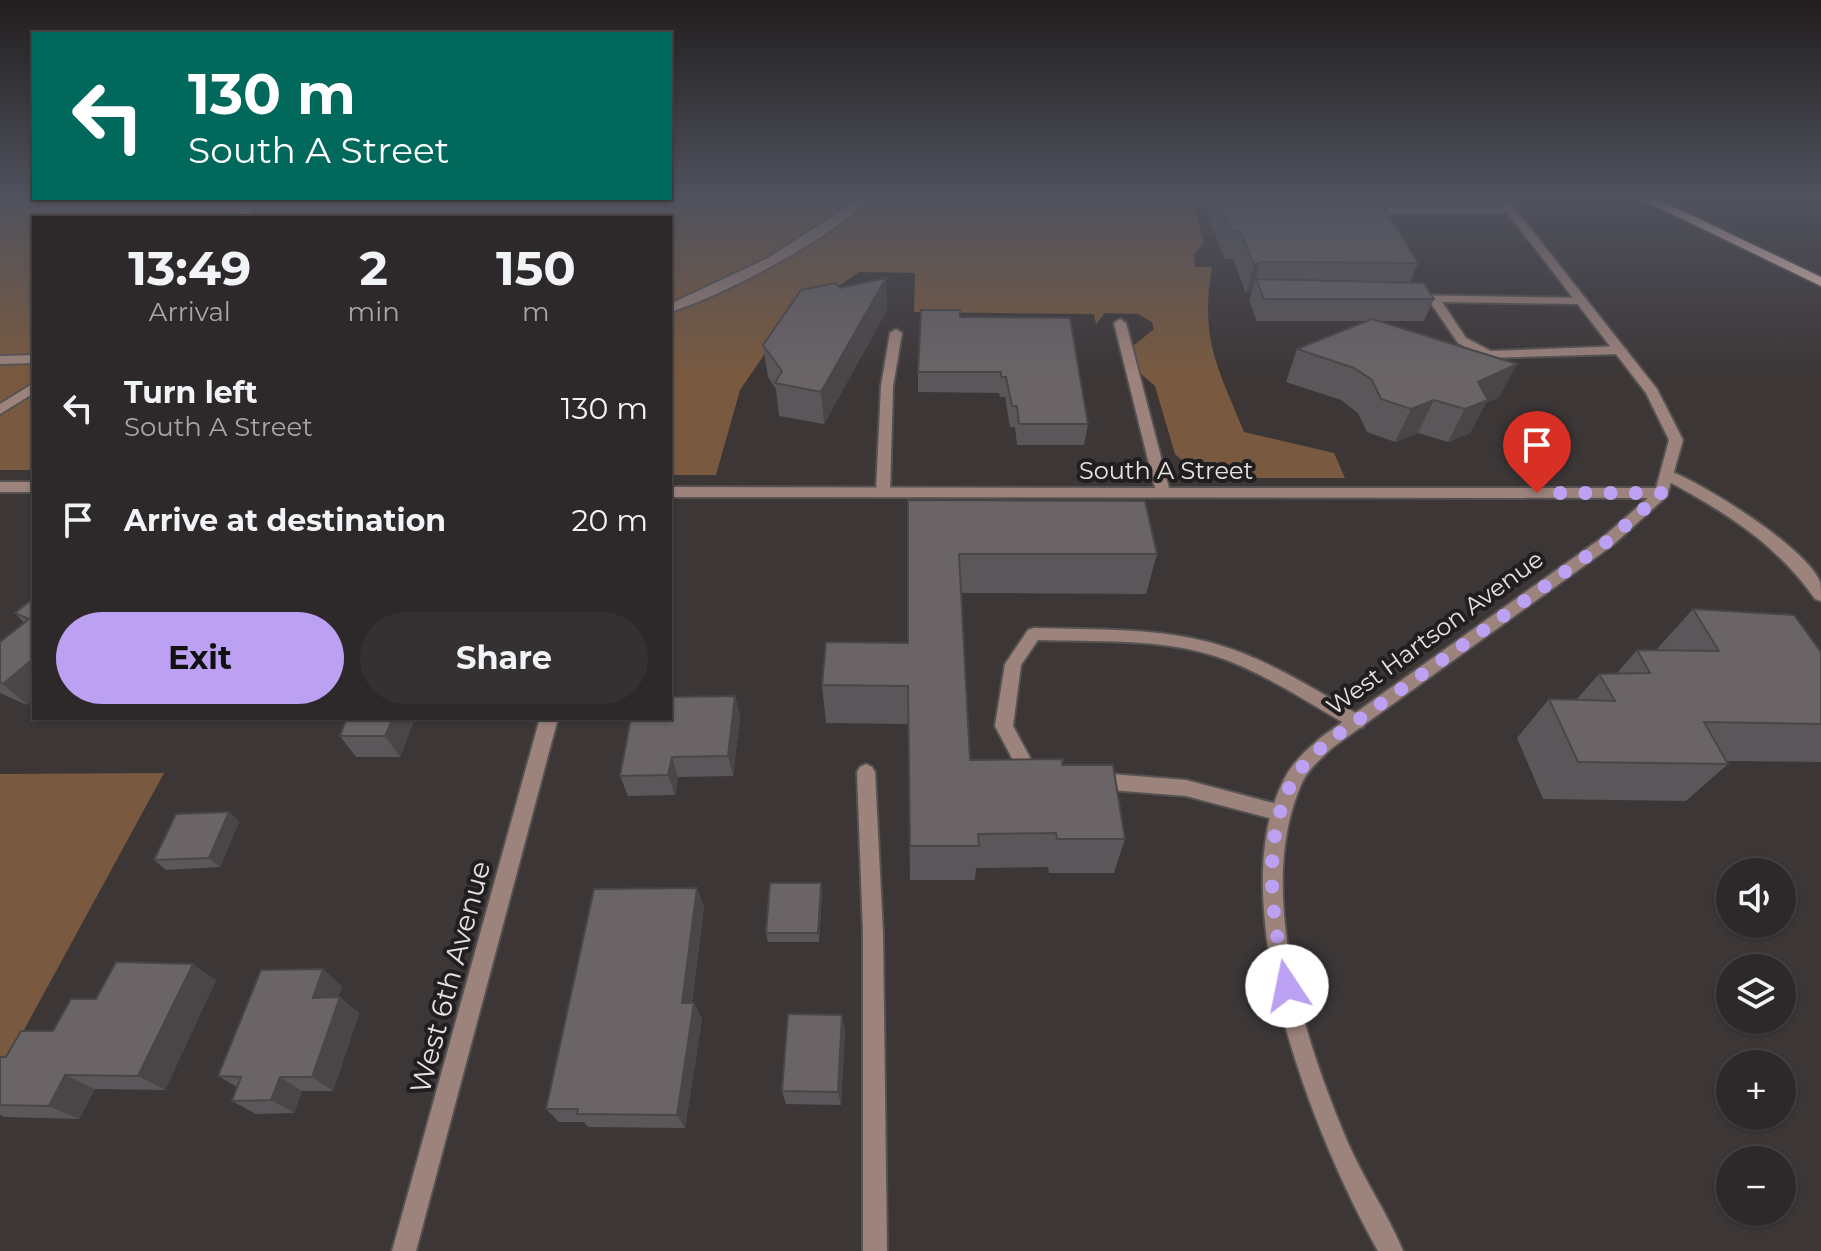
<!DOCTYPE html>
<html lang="en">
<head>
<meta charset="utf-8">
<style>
	:root { --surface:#2d2829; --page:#353031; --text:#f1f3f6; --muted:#a7a6a8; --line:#484446; --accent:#bca0f2 }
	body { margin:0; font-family:Montserrat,sans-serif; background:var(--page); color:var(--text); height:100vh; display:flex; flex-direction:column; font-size:30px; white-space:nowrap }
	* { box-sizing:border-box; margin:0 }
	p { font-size:26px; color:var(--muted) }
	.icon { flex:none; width:44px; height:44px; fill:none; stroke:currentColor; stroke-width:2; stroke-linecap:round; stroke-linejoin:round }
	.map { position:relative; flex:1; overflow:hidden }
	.details { position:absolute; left:32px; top:216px; width:640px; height:504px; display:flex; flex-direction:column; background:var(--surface); border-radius:0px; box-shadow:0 2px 6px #0004,0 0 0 2px var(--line) }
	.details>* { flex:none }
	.top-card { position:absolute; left:32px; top:32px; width:640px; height:168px; border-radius:0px; box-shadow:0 2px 6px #0004,0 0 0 2px var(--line); background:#00695c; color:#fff; overflow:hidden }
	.controls { position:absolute; left:1716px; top:858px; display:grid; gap:16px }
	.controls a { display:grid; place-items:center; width:80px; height:80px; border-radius:50%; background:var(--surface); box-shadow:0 2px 6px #0004,0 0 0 2px var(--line); font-size:40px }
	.pin { position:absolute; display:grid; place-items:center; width:68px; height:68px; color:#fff; margin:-82px -34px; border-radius:50% 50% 50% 0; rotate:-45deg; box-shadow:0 0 8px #0007 }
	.pin .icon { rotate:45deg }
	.me { position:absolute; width:88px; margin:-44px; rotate:349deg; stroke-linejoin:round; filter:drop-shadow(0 0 6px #0008) }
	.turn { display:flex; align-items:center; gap:28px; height:168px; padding:0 24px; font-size:36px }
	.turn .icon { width:104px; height:104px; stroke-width:2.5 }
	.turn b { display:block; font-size:56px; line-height:68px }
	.eta { display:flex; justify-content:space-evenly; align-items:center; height:136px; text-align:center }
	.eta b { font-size:48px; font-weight:700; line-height:56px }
	.button { display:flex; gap:16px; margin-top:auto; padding:16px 24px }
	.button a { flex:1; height:92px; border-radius:48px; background:var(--accent); color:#111; font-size:32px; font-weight:700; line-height:92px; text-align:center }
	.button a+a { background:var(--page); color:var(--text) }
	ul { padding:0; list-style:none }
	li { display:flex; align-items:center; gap:24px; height:112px; padding:0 24px }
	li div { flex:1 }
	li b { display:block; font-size:30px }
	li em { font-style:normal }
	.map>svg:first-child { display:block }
	.green { fill:#795a40 }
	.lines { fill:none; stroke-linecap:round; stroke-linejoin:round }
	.lane-casing { stroke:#575252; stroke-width:4 }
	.street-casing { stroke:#575252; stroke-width:4 }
	.primary-casing { stroke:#575252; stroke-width:4 }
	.lane { fill:#9c837c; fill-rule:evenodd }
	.street { fill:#9c837c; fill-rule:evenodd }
	.primary { fill:#f9d0c5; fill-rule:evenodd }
	.wall { fill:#5b5659 }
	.shaded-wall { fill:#4a4648 }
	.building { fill:#6a6467; stroke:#4a4648; stroke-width:2 }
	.route { stroke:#bca0f2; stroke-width:14; stroke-dasharray:0 25.2 }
	.labels { text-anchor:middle; stroke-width:8; stroke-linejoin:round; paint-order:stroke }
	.street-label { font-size:24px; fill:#e6e2e2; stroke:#211e1f }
	.near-street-label { font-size:28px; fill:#e6e2e2; stroke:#211e1f }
</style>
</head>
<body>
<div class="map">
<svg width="1821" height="1251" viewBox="0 0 1821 1251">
	<rect width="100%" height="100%" fill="#3c3637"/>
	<!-- green -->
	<g class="green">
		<path d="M0 199H1185L1194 208 1204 242 1194 255 1195 267H1212C1200 340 1217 366 1244 432L1334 453 1345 478H1216L1190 468 1175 454 1155 386 1139 372 1133 346 1154 329 1152 322 1138 314 1105 313 1096 324 1094 314 914 312 915 273 859 272 787 321 740 390 716 475H670V218H34V470H0Z"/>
		<path d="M164 773 0 1074V774Z"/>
	</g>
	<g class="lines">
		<!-- lane casing -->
		<g class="lane-casing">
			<g id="lane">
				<path d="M255 199H266L244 218H233Z"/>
				<path d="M859 199H870C829 239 725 295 670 312V304L768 258Z"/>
				<path d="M1511 207 1515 208V212L1365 214 1360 211 1365 208Z"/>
				<path d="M1412 295 1586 298V302L1582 304 1442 302 1466 338 1491 351 1621 346 1627 350 1621 354 1486 358 1458 343 1430 302 1408 300 1406 298Z"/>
				<path d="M896 329 902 333 893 386 890 492 883 497 876 492 881 386 890 333Z"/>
				<path d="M34 355V363L0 364V356Z"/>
				<path d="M34 383V393L0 414V404Z"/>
				<path d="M1667 470C1702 482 1807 548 1820 582 1821 587 1821 595 1821 601L1815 599C1776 543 1722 510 1662 478L1660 475Z"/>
				<path d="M1034 628C1095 630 1160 627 1219 645 1270 660 1317 691 1363 717L1366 722 1363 727 1357 729 1351 727C1307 702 1263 672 1215 656 1159 638 1096 642 1038 640L1021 665 1013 726 1035 767 1041 770 1044 775 1041 780 1035 783 1023 779 995 726 1005 664 1028 630Z"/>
				<path d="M866 764 872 767 875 772 883 933 887 1251H863V933L857 772 860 767Z"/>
				<path d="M1098 773 1186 780 1281 805 1288 807 1290 813 1288 819 1281 821 1186 796 1098 789 1092 787 1089 781 1092 775Z"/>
			</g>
		</g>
		<!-- street casing -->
		<g class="street-casing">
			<g id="street">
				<path d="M1497 199H1507L1657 389 1683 440 1667 496 1613 545 1332 748C1321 759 1307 770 1301 785 1255 891 1305 1042 1348 1143 1364 1180 1388 1214 1403 1251H1378C1315 1139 1217 896 1287 774 1295 760 1308 749 1320 738L1603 537 1648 498 670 497V487L1155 488 1114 323 1120 319 1126 323 1169 488H1656L1669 440 1646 393Z"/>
				<rect x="0" y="482" width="34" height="10"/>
				<path d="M540 718H558L416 1251H392Z"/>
			</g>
		</g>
		<!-- primary casing -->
		<g class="primary-casing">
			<path id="primary" d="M1641 199H1657L1821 277V286Z"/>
		</g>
		<!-- lane -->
		<use href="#lane" class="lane"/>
		<!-- street -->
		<use href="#street" class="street"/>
		<!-- primary -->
		<use href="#primary" class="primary"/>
	</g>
	<!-- wall -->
	<g class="wall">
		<path d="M1201 199H1268L1271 204 1418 263 1410 282 1434 299 1424 321H1380L1517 364 1499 397 1486 403 1470 433 1448 442 1418 433 1395 442 1367 432 1358 413 1341 400 1286 382 1297 349 1367 321H1257L1249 301 1252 290 1246 293 1233 259H1225Z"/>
		<path d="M887 310 824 424 779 416 776 389 768 377 763 345Z"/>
		<path d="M960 317 1088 424 1084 445H1017L1015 427H1010L1005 397H1000L999 393 918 392V372Z"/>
		<path d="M908 500 1157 554 1146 594 961 593 970 760 1062 765 1125 839 1114 873H1049L1048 867 976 868 975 880H910L908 724 826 723 822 685 908 643Z"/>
		<path d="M34 598 27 705 0 693V642L24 623 15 613Z"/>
		<path d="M1693 609 1821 652V762L1727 761 1728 764 1686 801 1543 799 1517 738 1549 699 1576 700 1599 674 1617 673 1637 650H1656Z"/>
		<path d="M735 696 740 717 733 776 678 777 675 795 628 796 620 776Z"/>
		<path d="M347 718H415L400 757H356L340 736Z"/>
		<path d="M229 812 239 822 220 867 166 870 154 860Z"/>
		<path d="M821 883 822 892 819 942H768L766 933Z"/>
		<path d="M704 906 692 1003 702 1019 685 1128 588 1127 584 1122H559L546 1109Z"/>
		<path d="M216 980 165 1090 95 1089 79 1119 5 1117 0 1115V1057H6L53 1031 96 999Z"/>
		<path d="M342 986 338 997 359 1013 333 1091H302L294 1113 256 1114 232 1101 237 1087 218 1076Z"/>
		<path d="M845 1030 841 1105 786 1104 782 1091Z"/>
	</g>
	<!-- shaded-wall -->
	<g class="shaded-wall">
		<path d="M1261 262 1252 290 1246 293 1254 265Z"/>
		<path d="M886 278 887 310 824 424 821 392Z"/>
		<path d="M1517 364 1499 397 1486 403 1470 433 1448 442 1478 382Z"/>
		<path d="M1434 400 1418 433 1395 442 1411 409Z"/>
		<path d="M34 658V699L27 705 3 684Z"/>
		<path d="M735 696 740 717 733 776 728 756Z"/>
		<path d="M393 718H415L400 757 385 736Z"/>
		<path d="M672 757 678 777 675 795 668 775Z"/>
		<path d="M229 812 239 822 220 867 209 858Z"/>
		<path d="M821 883 822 892 819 942 818 933Z"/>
		<path d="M697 888 704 906 690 1019 682 1003Z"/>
		<path d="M193 964 216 980 165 1090 138 1076Z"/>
		<path d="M323 969 342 986 333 1013 313 998Z"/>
		<path d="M340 997 359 1013 333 1091 312 1077Z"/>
		<path d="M694 1003 702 1019 685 1128 677 1115Z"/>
		<path d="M842 1015 845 1030 841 1105 838 1092Z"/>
		<path d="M65 1075 95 1089 79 1119 49 1106Z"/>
		<path d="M280 1077 302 1091 294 1113 271 1100Z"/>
	</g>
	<!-- building -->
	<g class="building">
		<path d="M1218 199H1268L1271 204H1382L1418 263 1261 262 1254 265 1240 231H1232Z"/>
		<path d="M886 278 821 392 775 383 782 371 763 345 801 290 836 283 840 288Z"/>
		<path d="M1256 279 1424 283 1434 299H1264Z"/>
		<path d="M921 310H960V317L1070 318 1088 424H1019L1017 406H1012L1006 377H1001V372H918Z"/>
		<path d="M1372 319 1517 364 1478 382 1488 400 1465 409 1434 400 1411 409 1381 399 1372 380 1354 368 1297 349Z"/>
		<path d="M908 500 1145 501 1157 554H959L970 760 1063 759 1062 765H1113L1125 839H1057L1056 833 978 834 979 846H910L908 686 822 685 826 642 908 643Z"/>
		<path d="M34 598V658L3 684 0 682V642L29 619 15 613Z"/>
		<path d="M1693 609 1794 615 1821 652V724L1704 722 1728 764 1578 762 1549 699 1615 701 1599 674 1650 673 1637 650 1719 651Z"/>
		<path d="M735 696 728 756 672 757 668 775 620 776 631 718H670V697Z"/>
		<path d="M347 718H393L385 736H340Z"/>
		<path d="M229 812 209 858 154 860 176 814Z"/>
		<path d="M770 883H821L818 933H766Z"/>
		<path d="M697 888 682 1003H694L677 1115 577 1114 578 1109H546L594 889Z"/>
		<path d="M116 962 193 964 138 1076 65 1075 49 1106 0 1105V1057H6L21 1031H53L71 999H96Z"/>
		<path d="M323 969 313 998 340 997 312 1077H280L271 1100 232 1101 241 1077 218 1076 261 970Z"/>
		<path d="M788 1014 842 1015 838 1092 782 1091Z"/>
	</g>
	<!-- sky -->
	<linearGradient id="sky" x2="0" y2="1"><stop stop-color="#211e1e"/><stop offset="0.53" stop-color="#50525e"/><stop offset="1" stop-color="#50525e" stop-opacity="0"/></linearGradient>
	<rect width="1821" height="374" fill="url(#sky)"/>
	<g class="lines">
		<!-- route -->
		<path class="route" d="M1287 986C1272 921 1260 842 1293 780 1301 766 1315 754 1326 743L1608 541 1662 493H1537"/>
	</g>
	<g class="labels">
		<!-- street labels -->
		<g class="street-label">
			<text x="1166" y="479">South A Street</text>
			<text transform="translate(1435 633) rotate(-36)" y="8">West Hartson Avenue</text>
		</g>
		<!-- near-street labels -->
		<g class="near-street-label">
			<text transform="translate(450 977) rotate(-75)" y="10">West 6th Avenue</text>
		</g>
	</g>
</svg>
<div class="controls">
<a><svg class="icon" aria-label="sound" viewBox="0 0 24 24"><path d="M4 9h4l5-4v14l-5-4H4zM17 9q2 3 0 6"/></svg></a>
<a><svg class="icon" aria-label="layers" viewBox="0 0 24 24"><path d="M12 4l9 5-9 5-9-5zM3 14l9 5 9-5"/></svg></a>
<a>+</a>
<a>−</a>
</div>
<div class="pin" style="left:1537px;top:493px;background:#d93025"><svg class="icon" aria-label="arrive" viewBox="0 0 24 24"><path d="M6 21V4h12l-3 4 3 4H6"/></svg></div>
<svg class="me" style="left:1287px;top:986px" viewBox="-20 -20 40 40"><circle r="19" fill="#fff"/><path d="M0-13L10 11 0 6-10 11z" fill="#bca0f2"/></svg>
<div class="top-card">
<div class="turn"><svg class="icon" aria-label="left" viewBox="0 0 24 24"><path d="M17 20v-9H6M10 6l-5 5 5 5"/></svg><div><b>130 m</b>South A Street</div></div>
</div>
<section class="details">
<div class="eta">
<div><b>13:49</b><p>Arrival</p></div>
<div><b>2</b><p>min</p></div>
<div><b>150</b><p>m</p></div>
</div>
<ul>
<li><svg class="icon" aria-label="left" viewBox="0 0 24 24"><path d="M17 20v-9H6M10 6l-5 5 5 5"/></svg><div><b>Turn left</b><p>South A Street</p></div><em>130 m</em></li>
<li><svg class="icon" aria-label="arrive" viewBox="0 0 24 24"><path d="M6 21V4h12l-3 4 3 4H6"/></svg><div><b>Arrive at destination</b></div><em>20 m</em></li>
</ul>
<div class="button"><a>Exit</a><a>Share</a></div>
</section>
</div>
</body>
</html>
